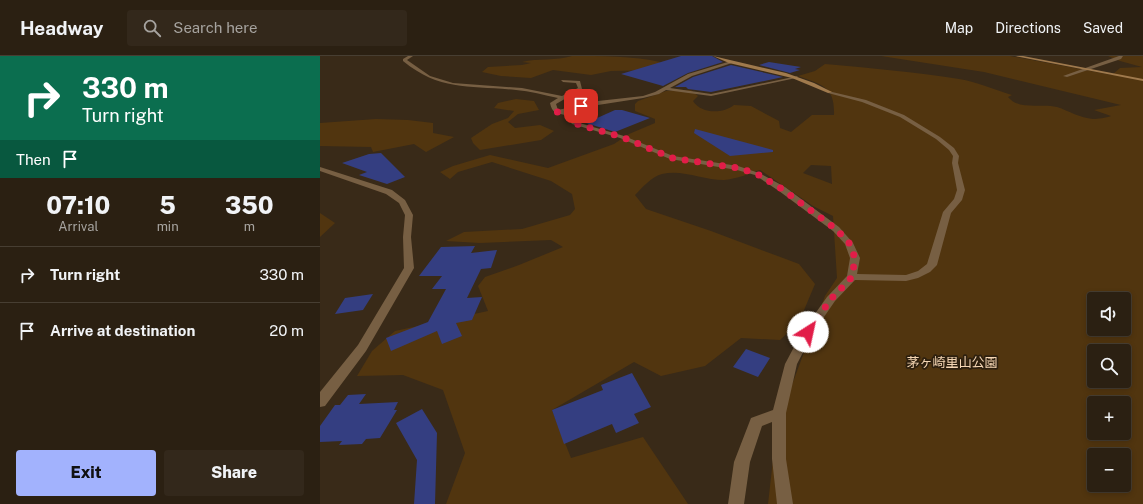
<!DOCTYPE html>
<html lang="en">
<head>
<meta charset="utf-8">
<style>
	:root { --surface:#2b2012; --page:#33281b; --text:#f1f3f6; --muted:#a6a39f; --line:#473e32; --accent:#a2b2fd }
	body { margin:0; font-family:"Public Sans","Noto Sans JP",sans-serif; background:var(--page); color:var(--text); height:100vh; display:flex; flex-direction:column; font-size:15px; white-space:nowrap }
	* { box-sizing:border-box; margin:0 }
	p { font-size:13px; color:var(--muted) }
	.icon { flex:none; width:22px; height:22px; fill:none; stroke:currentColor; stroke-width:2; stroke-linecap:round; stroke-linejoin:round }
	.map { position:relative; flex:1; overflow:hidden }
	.drawer { display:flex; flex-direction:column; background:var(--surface); width:320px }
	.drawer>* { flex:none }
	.top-card { background:#0b6e4f; color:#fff; overflow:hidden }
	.buttons { position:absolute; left:767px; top:236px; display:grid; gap:8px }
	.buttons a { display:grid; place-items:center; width:44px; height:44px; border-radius:4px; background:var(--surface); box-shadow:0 2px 6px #0003,0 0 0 1px var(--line); font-size:20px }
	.pin { position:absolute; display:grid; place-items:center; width:34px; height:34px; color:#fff; margin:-17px; border-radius:8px; box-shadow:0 2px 6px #0006 }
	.me { position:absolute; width:44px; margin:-22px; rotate:35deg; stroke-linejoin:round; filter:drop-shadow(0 0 3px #0008) }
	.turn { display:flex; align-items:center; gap:14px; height:84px; padding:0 16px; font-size:18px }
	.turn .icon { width:52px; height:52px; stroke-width:2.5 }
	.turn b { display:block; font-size:28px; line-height:34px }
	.then { display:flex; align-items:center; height:38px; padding:0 16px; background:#0003; gap:8px; font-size:15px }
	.eta { display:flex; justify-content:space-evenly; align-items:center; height:68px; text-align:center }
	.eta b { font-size:24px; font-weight:800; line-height:28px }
	.button { display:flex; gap:8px; margin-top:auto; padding:8px 16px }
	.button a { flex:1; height:46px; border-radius:4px; background:var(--accent); color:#111; font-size:16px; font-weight:800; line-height:46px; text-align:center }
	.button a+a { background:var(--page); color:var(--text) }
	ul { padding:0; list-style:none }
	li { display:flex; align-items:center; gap:12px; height:56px; padding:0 16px; border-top:1px solid var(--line) }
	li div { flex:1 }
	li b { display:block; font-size:15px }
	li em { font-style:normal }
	header { display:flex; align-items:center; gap:24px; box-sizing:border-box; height:56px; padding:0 20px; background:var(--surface); border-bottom:1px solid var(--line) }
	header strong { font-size:19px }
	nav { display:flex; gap:22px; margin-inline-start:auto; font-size:14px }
	.search { width:280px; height:36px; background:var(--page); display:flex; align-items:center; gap:10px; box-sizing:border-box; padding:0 14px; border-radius:4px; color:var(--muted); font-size:15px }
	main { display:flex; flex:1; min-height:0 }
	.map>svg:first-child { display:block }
	.green { fill:#51350f; fill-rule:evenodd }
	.building { fill:#343e81 }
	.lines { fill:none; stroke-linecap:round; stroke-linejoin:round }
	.street { fill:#775f43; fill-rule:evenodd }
	.secondary { fill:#a07a4d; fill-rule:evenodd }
	.route { stroke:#e11d48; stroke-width:7; stroke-dasharray:0 12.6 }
	.labels { text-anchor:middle; stroke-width:3.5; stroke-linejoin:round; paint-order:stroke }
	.near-park-label { font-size:13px; fill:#f5d6b4; stroke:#2e200f }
</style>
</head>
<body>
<header>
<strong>Headway</strong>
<div class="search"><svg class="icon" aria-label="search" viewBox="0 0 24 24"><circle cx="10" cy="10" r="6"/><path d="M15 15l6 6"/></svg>Search here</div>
<nav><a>Map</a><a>Directions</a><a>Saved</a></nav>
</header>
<main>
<section class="drawer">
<div class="top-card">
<div class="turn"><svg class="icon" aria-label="right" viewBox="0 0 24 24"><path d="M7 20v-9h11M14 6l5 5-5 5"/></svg><div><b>330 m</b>Turn right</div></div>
<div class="then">Then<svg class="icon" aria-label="arrive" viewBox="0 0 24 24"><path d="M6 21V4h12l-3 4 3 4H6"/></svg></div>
</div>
<div class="eta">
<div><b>07:10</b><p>Arrival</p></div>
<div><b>5</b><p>min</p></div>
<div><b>350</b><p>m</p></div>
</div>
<ul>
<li><svg class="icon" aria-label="right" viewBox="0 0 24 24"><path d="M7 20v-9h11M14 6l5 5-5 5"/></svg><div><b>Turn right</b></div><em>330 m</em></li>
<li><svg class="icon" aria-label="arrive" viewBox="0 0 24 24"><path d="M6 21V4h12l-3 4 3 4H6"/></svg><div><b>Arrive at destination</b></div><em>20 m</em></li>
</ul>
<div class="button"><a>Exit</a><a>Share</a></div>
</section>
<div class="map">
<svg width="823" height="448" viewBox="0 0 823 448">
	<rect width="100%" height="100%" fill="#392a18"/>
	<!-- green -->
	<g class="green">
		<path d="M252 0C279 0 315 0 340 6L334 14 291 15 271 19 233 14 211 22 181 20 162 16 168 11 202 9 211 7 202 6C218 2 236 5 252 0Z"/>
		<path d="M561 0H690L792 19 800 12 822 11 800 5 788 0H823V448H448L457 369 505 240 517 222 513 160 493 150 440 114C428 118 416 123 404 124 383 124 362 113 342 118 332 120 322 132 315 139L326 153 391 175 479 208 495 228 479 266 460 284 421 282 385 310 341 320 314 306 232 354 251 402 323 381 368 448H126L145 397 123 334 83 319 37 320 52 295 75 275 168 255 158 230 165 221 199 209 243 191 231 184 160 187 126 185 144 176 202 173 250 159 255 153 252 138 231 125 172 106 138 116 130 123 120 116 133 110 170 99 228 112 294 88 309 78 335 67V63L315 55V48L318 45 346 35 371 34 378 40 373 45C381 58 403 58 414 49L431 50 459 65 460 72 471 76 492 59H514C515 30 502 29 478 20L495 15 505 8C550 12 595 16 639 23 657 26 675 34 692 39L688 41C699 55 722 47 737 51 749 55 760 62 773 63 778 63 786 62 791 60L774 54 801 49 664 16ZM491 109 511 110 512 128 483 117ZM774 243H804V273H774ZM774 295H804V325H774ZM774 347H804V377H774ZM774 399H804V429H774Z"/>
		<path d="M196 43 214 45 219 54 198 58 188 66 195 72 220 69 234 75 221 84 160 94 153 87 151 82 172 68 188 62 194 55 174 52 178 47Z"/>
		<path d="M56 63 88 64 113 67V77L134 81 106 96 94 88 53 96 51 91 0 90V67Z"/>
		<path d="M0 157 15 167 0 181Z"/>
	</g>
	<!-- building -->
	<g class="building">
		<path d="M361 0H392L403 6 368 17 343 30 301 18Z"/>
		<path d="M449 6 481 11 475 13 480 14 470 17 439 9Z"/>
		<path d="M411 9 463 21 391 36 368 33 366 31H355L373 21Z"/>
		<path d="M295 54H302L330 62 295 76 266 67Z"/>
		<path d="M375 73 453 94V96L410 100 374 77Z"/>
		<path d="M61 97 85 121 67 128 39 119 47 116 22 107 49 98Z"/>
		<path d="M155 190 151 197 177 194 171 212 161 213 147 242 162 241 152 264 136 267 142 280 122 288 117 275 71 295 66 282 108 266 126 233H112L122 220H99L121 191Z"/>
		<path d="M53 238 43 254 15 258 25 242Z"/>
		<path d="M426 293 450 302 438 321 413 311Z"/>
		<path d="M312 317 331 351 314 358 319 367 296 377 292 368 244 388 232 354 283 334 281 329Z"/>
		<path d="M46 338 39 348 78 346 74 354H77L60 382 46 383 42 388 19 389 22 385 0 386V370L15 349H20L28 339Z"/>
		<path d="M102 353 117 377 115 448H94L97 404 76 367Z"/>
	</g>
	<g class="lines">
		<!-- street -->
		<g class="street">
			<path d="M88 0H93L87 4 110 20 133 27 202 32 242 40 258 32 256 27 243 26 241 24 260 25 262 33 236 48 238 54 278 45 323 40 335 36 368 18 411 5 412 7 372 20 350 32 391 38 478 20 476 22 391 40 346 34 339 38 323 42 278 49 245 56 249 57 256 66 304 80 353 100 418 110 439 117 465 131 519 171 533 187 540 202 537 218 586 219 598 215 607 208 623 156 634 143 637 134 632 107 633 100 629 94 616 83 580 61 542 46 508 37V35L546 44 584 59 620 81 634 92 639 100 638 107 645 134 642 144 631 157 617 209 610 216 598 222 586 225 535 224 515 245 493 277 477 308 466 357V403L473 448H457L452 403V366L442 370 430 406 424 448H408L414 406 431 362 453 354 465 308 482 276 507 241 527 220 530 202 525 188 513 175 459 135 435 119 417 114 350 103 300 82 252 68 245 59C236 57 232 57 230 47L238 42C224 39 210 35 196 34 150 29 121 36 83 5V3Z"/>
			<path d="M799 0H803L801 3 747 21 743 20Z"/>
			<path d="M0 111 72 134 85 144 93 159 91 181 94 212 46 295 5 350 0 351V336L38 289 84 212 83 181 85 159 79 147 66 138 0 115Z"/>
		</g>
		<!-- secondary -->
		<g class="secondary">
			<path d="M393 0 466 17 494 27 512 36 508 37 472 22 409 7Z"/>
			<path d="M695 0H703L823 23V25Z"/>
		</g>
	</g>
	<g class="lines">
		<!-- route -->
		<path class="route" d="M261 50 237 56 247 58 254 67 302 81 352 102 418 112 437 118 462 133 516 173 529 187 535 202 532 221 511 243 488 276"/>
	</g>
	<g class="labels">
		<!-- near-park labels -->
		<g class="near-park-label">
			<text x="632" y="311">茅ヶ崎里山公園</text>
		</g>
	</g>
</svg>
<div class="buttons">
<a><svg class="icon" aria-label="sound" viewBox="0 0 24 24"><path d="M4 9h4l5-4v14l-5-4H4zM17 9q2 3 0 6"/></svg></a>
<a><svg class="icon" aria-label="search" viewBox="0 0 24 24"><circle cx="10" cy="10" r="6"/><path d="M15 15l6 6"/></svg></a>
<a>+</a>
<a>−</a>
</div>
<div class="pin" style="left:261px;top:50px;background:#d93025"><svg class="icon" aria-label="arrive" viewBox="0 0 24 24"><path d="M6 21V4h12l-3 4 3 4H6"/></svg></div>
<svg class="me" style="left:488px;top:276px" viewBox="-20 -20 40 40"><circle r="19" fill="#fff"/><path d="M0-13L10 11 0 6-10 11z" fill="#e11d48"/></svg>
</div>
</main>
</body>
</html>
